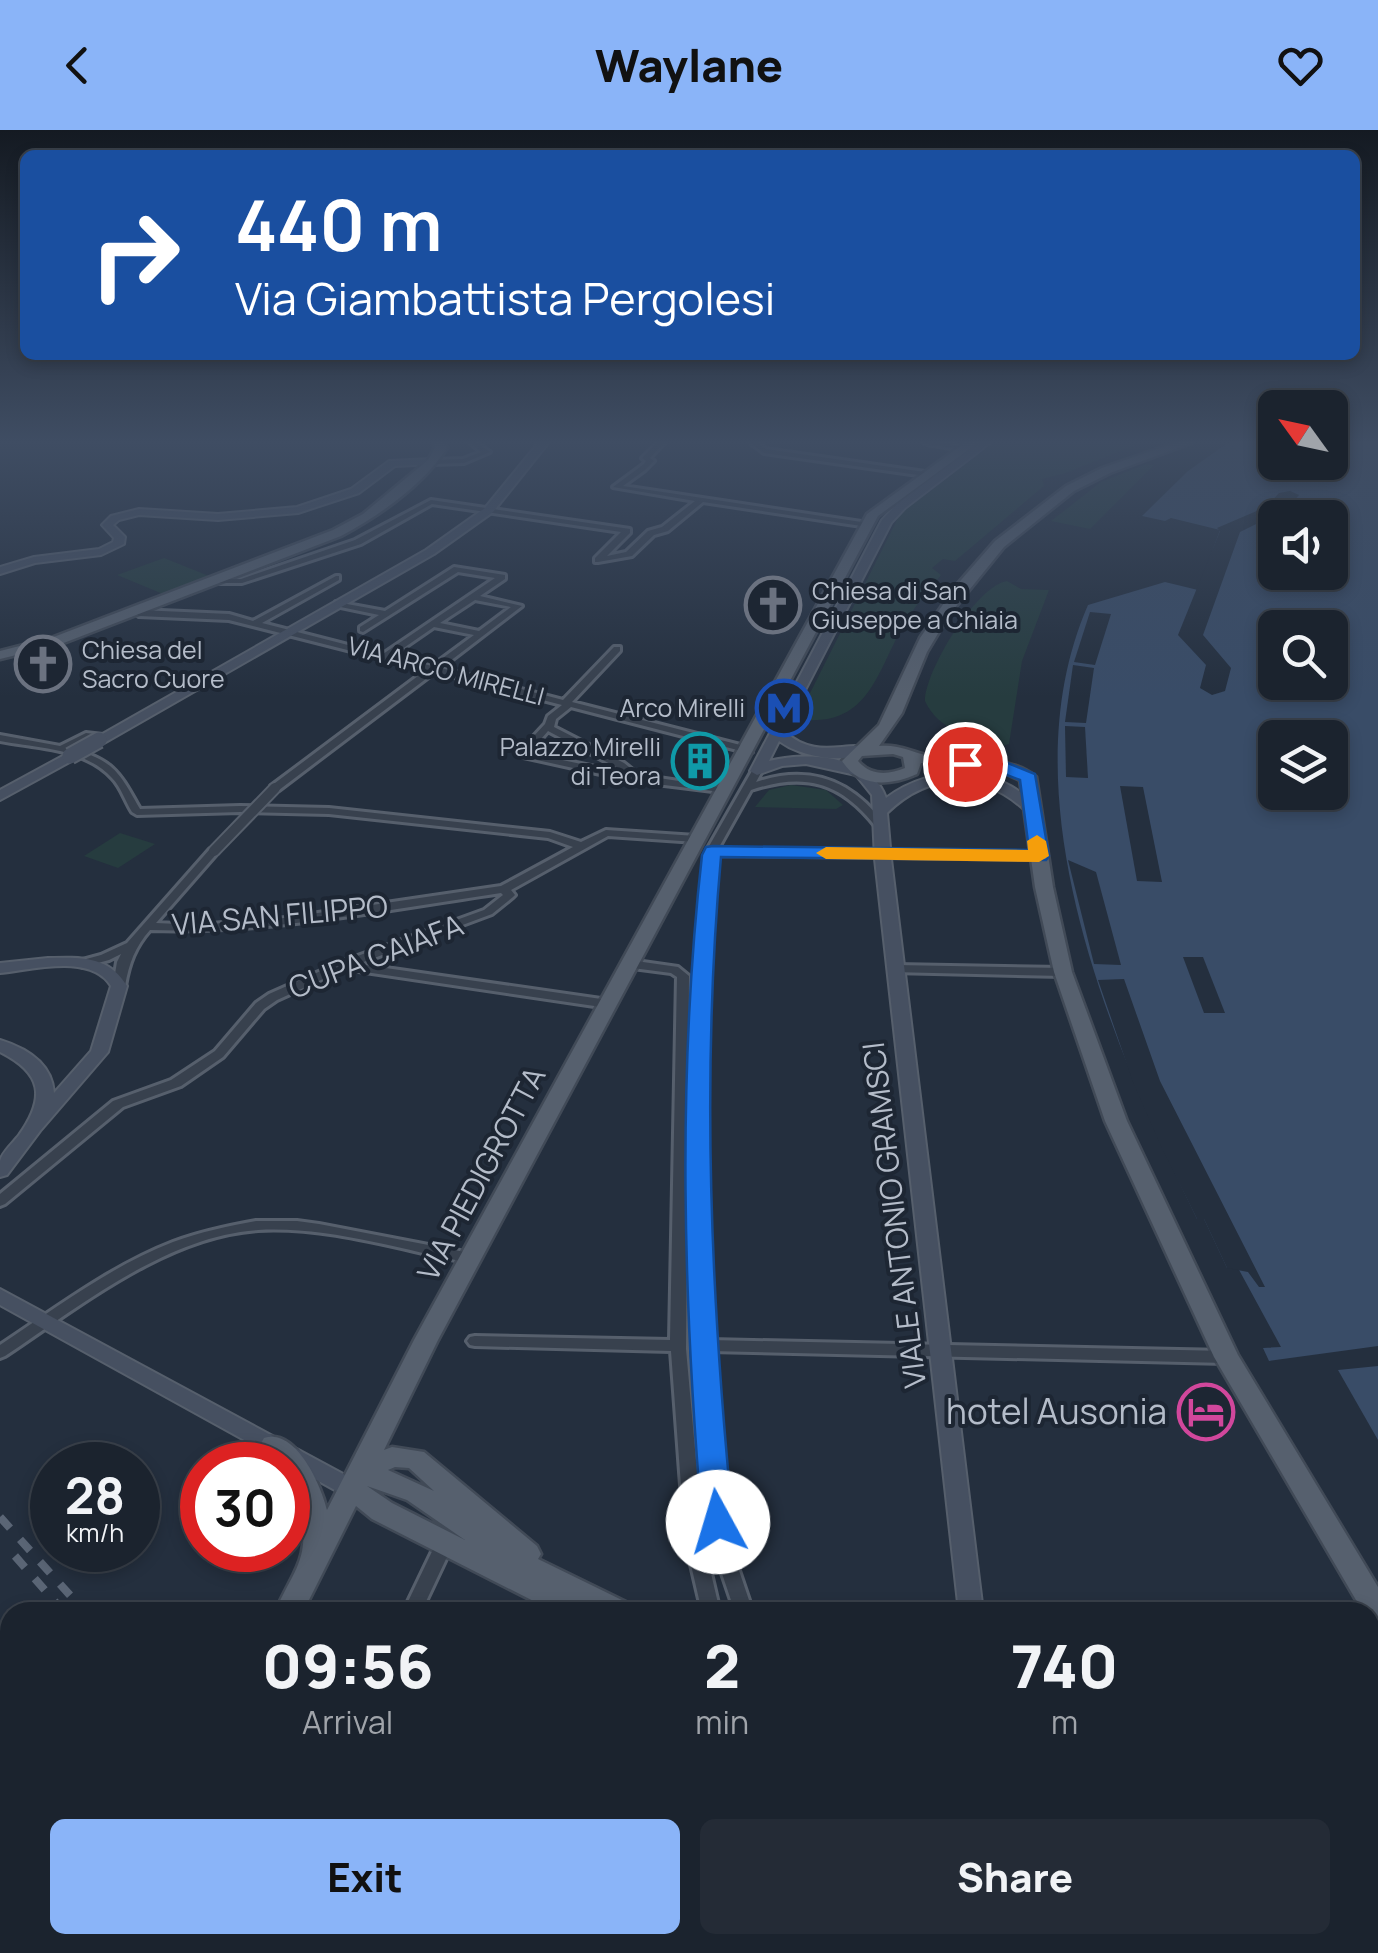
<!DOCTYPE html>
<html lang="en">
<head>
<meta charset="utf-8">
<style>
	:root { --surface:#1b232e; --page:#242b36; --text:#f1f3f6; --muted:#a0a4aa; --line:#39404a; --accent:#8ab4f8 }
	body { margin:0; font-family:Manrope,sans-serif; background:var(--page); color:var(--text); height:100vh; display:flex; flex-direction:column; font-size:38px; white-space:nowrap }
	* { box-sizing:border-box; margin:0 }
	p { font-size:32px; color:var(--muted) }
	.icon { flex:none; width:55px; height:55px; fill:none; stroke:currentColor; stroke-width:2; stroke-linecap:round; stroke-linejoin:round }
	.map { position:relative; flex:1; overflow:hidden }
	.panel { position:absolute; left:0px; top:1472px; width:1380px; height:352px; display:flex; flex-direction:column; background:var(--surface); border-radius:30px 30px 0 0; box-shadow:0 5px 15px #0003,0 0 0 2px var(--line) }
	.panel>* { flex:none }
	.hud { position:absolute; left:20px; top:20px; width:1340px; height:210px; border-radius:15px; box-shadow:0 5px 15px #0003,0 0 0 2px var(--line); background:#1a4fa0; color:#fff; overflow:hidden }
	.needle { width:65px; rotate:303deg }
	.fabs { position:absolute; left:1258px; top:260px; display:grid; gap:20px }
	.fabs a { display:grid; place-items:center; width:90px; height:90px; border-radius:15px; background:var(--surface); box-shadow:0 5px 15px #0003,0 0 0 2px var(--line); font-size:50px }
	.speed { position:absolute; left:30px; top:1312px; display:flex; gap:20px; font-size:50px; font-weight:700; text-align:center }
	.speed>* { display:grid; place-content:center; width:130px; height:130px; border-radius:50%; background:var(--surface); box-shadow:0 5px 15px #0003,0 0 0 2px var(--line); line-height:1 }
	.speed small { font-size:25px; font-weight:400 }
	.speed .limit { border:15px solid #d22; background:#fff; color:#111 }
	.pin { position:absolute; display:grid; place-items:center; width:85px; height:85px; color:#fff; margin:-42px; border:5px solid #fff; border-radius:50%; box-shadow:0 2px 10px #0007 }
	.me { position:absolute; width:110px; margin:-55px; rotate:354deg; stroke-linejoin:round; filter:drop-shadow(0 0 8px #0008) }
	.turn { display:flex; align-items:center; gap:35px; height:210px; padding:0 50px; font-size:45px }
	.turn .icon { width:130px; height:130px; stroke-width:2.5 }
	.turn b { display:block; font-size:70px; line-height:85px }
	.eta { display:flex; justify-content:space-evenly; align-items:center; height:170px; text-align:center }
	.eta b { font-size:60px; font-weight:800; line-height:70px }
	.action { display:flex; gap:20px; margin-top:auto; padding:20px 50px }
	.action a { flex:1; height:115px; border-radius:15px; background:var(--accent); color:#111; font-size:40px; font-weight:800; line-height:115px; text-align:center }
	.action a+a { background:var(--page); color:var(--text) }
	header { display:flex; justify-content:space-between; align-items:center; height:130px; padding:0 50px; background:var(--accent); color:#111; font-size:45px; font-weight:800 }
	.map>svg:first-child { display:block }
	.green { fill:#263c3f }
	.water { fill:#394c67; fill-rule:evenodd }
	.pier { fill:#242f3e }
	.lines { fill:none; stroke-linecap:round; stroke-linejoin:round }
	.street-casing { stroke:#565f6c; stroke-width:6 }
	.secondary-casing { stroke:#565f6c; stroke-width:4 }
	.primary-casing { stroke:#414a57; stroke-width:5 }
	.street { fill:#38414e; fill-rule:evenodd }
	.secondary { fill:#465061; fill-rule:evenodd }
	.primary { fill:#56606e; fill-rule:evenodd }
	.rail { stroke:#5a6575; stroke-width:8; stroke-dasharray:15 15; stroke-linecap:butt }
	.street-bridge-casing { stroke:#565f6c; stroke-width:14; stroke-linecap:butt }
	.secondary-bridge-casing { stroke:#565f6c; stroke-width:19; stroke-linecap:butt }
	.street-bridge { stroke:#38414e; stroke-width:10 }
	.secondary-bridge { stroke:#465061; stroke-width:15 }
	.route { fill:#1a73e8; stroke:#114b97; stroke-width:2.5 }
	.slow { fill:#f59e0b }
	.labels { text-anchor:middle; stroke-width:8; stroke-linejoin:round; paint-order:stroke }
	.far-poi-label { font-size:25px; fill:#b4bcc9; stroke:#1d2633; text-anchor:start }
	.far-street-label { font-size:25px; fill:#b4bcc9; stroke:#1d2633 }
	.street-label { font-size:30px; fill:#b4bcc9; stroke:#1d2633 }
	.near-poi-label { font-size:35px; fill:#b4bcc9; stroke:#1d2633; text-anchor:end }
</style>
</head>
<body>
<header><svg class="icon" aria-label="back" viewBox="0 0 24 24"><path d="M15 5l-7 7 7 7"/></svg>Waylane<svg class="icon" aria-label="heart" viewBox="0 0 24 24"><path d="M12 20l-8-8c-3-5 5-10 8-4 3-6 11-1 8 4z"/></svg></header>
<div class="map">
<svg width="1378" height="1823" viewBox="0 0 1378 1823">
	<rect width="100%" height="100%" fill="#242f3e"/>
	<!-- green -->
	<g class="green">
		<path d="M995 312H1143L1066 343 1042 349 1044 356 955 431 943 429 932 438 941 445C928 461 914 477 903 496 876 544 868 599 797 589L900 384Z"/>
		<path d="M1146 334 1154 335 1090 399 1051 391 1101 352Z"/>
		<path d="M164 428 209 446 163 464 117 445Z"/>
		<path d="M1007 451 1021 459 1049 460 1022 531 1009 614 1002 616C973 610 938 600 925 571 925 541 976 456 1007 451Z"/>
		<path d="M791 655 826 660 843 675 836 679 755 677 769 660Z"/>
		<path d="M120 703 155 714 118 738 84 726Z"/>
		<path d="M161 1815H273L281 1823H157Z"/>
	</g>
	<!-- water -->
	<g class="water">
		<path d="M1229 312H1275V332H1330V312H1378V1216L1269 1231 1263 1218 1281 1217 1238 1138H1227L1204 1089H1197C1112 914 1004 667 1088 475L1165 452 1198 460 1220 400 1171 388 1165 391 1142 386 1188 341ZM1275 388H1330V442H1275ZM1275 498H1330V552H1275ZM1275 608H1330V662H1275Z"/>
		<path d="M1378 1236V1310L1338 1240Z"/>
	</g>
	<!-- pier -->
	<g class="pier">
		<path d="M1290 361 1299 365 1287 379 1240 402 1203 505 1231 538 1225 561 1212 565 1200 558 1206 535 1178 505 1220 401 1217 398 1266 377 1279 363Z"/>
		<path d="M1090 482 1111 484 1095 535 1074 532Z"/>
		<path d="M1073 535 1094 538 1086 593 1065 592Z"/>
		<path d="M1065 596 1085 597 1088 648 1066 647Z"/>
		<path d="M1120 656 1143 657 1162 752 1137 751Z"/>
		<path d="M1068 730 1096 742 1121 835 1094 834Z"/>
		<path d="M1183 827H1203L1225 883H1204Z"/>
		<path d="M1124 849 1160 951 1265 1157H1259L1248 1142 1227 1138 1204 1089H1197L1161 1016 1133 952 1098 850Z"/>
	</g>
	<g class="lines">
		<!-- street casing -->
		<g class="street-casing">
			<g id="street">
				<path d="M469 312H476L490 322 464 333 432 334 428 332 432 330 463 329 481 322Z"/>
				<path d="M658 312H665L650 328 654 331 645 340 623 356 868 393 872 395 868 397 703 372 668 401 654 405 632 426 598 432H595V428L621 402 432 374 361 414 242 453H214L210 451 214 449H241L355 410 431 370 630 399V403L607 426 626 422 648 401 662 397 695 371 613 357 644 334 646 331 642 328Z"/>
				<path d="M751 312H757L766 319 925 342 929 344 925 346 764 323 752 314Z"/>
				<path d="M924 312H938L968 318 964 320 927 314Z"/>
				<path d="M454 437 505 445V449L480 466 522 476 441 538 563 570 614 517H620V521L572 572 752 618V622L749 623 571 577 556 589 554 597 624 633 639 645 725 658 730 661 729 663 632 651 519 626V622L545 594 548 586 562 575 435 542 279 660H271V656L426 540 229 490 139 486 135 483 139 480 229 484 253 491 336 446H339V450L262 493 383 524 495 448 458 442 363 502 360 501V497L379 485 336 476V472L385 481ZM475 470 511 477 479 501 440 493ZM434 497 474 505 432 536 392 526ZM548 601 616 637 624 643 529 623Z"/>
				<path d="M86 603 103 605 108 608 103 611 87 609 69 618C114 630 119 642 140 679L240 676 329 678 550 702 581 712 606 700 696 706 701 709 696 712 608 706 511 760 515 765 513 767 492 784 358 834 608 870 614 874 612 877 608 878 345 839 277 870 264 879 223 927 181 956 123 977 5 1074 0 1076V1064L113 971 171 950 215 921 256 873 269 864 341 832 484 780 503 765 501 763C385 780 268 804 150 800 135 817 129 833 125 856L119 860 113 856 117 832 121 824 109 830 83 837 79 835 77 833 79 831 101 825 127 813 210 719H218L219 721 156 793 199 795 284 788 501 756 573 717 548 708 329 684 240 682 137 685 132 682C125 671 121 657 112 648 85 618 36 618 0 611V605L60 616Z"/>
				<path d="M757 638 762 641 756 652C810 634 852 650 885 695L884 697H876C841 652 805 642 751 660L718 719 1039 723 1044 726 1039 729 718 725 706 843 710 1210 1226 1221 1231 1223 1234 1227 1231 1231 1226 1233 710 1221 729 1411 753 1482H735L711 1411 693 1215 694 843 708 718 752 641Z"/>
				<path d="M629 830 678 837 689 846 686 1219 703 1409 720 1482H702L685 1409 671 1221 475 1216 470 1215 467 1211 470 1207 475 1206 670 1210 677 847 671 843 625 837 623 834 625 831Z"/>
				<path d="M896 835 1063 838 1069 842 1063 846 892 842 890 839 892 836Z"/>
				<path d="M256 1091H297L319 1094 470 1123 475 1125 477 1128 475 1131 470 1133C401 1120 329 1096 258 1100 166 1106 79 1177 5 1226L0 1228V1215C56 1178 111 1136 173 1112 200 1102 228 1096 256 1091Z"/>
				<path d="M445 1405 451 1407 454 1412 421 1482H403L439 1407Z"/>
				<path d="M780 1815H803L806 1823H783Z"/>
			</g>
		</g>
		<!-- secondary casing -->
		<g class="secondary-casing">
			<g id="secondary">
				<path d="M539 312H549L493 382 434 424 104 613H94L92 610 426 420 485 378Z"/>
				<path d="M980 312H991L905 378 891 393 784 601C819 633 850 607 872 620 847 635 802 628 779 611L769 631C808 621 871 625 886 668 933 633 1000 634 1039 679L1037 682H1027C984 641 930 641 887 683L891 729 983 1482H959L875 729 872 665 856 645 806 634 782 636 757 645 750 641 882 390 897 374Z"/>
				<path d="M432 329 437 332 436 334 395 336 359 363 298 383 218 390 139 385 119 390 113 395 125 407 124 414 101 425 35 433 0 444V437L34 427 99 419 113 412 114 408 102 395 111 386 139 379 218 384 297 377 351 359 389 331Z"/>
				<path d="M70 622 75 623V629L0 670V660Z"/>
				<path d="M48 828C81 827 109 826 127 856L108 922 40 1001 7 1045 0 1047C0 1042 0 1036 0 1031 2 1022 13 1013 19 1005 46 967 42 943 0 922V910C26 918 52 933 54 963L91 921 111 856C91 823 31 840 0 843V833Z"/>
				<path d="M0 1159 358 1352 362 1358 358 1364 350 1367 342 1364 0 1175Z"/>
				<path d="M1207 1815H1248L1252 1823H1211Z"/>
			</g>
		</g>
		<!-- primary casing -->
		<g class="primary-casing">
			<g id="primary">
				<path d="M434 312H444L447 318C423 355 380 385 341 406L61 514 0 529V521L51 508 333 400 363 384 428 330 435 318Z"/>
				<path d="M966 312H979L878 386 438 1210 384 1320 392 1317 424 1322 537 1416 541 1424 538 1429 630 1474 634 1482H555L372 1389 356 1376 303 1482H275C293 1440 311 1430 300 1380 296 1364 288 1351 288 1335H277L260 1315 264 1308C296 1298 321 1355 327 1380L414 1210 867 384ZM395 1337 409 1338 434 1361 388 1340ZM367 1356 407 1370 465 1410 392 1373Z"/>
				<path d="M1178 312H1194L1110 343 1074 361 1004 417 949 485 927 522 902 583 879 616C897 614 909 621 926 625 962 632 1006 623 1036 647L1053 757 1072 842 1127 991 1238 1225 1378 1457V1494L1370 1491V1482H1363L1214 1227 1105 991 1054 842 1035 757 1020 650 1000 641 921 633 917 644C890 656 859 658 842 631L879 595 920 508 955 457 995 411 1066 356 1102 338ZM893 624 903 627 905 638C888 645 871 646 858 631L862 626Z"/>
				<rect x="1370" y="1539" width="8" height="26"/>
				<path d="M102 1815H136L132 1823H98Z"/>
				<path d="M969 1815H1003L1001 1823H967Z"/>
			</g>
		</g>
		<!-- street -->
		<use href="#street" class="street"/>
		<!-- secondary -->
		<use href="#secondary" class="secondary"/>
		<!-- primary -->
		<use href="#primary" class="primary"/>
		<!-- rail -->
		<g class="rail">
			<path d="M0 1387 85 1482"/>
			<path d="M15 1426 64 1482"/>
			<path d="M341 1815 346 1823"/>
			<path d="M360 1815 365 1823"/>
		</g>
		<!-- street-bridge casing -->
		<g class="street-bridge-casing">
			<path id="street-bridge" d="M214 721 275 658"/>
		</g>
		<!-- secondary-bridge casing -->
		<g class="secondary-bridge-casing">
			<path id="secondary-bridge" d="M70 626 99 610"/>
		</g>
		<!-- street-bridge -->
		<use href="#street-bridge" class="street-bridge"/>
		<!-- secondary-bridge -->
		<use href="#secondary-bridge" class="secondary-bridge"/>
	</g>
	<!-- sky -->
	<linearGradient id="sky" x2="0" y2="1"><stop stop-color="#141a22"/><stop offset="0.55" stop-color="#3f4d63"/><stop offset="1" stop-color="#3f4d63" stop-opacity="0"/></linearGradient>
	<rect width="1378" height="567" fill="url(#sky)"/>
	<!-- route -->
	<path class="route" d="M965 628 1003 631 1035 644 1049 726 1046 730 721 727C701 948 711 1172 733 1392L728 1400 718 1404 707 1400 702 1392C683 1170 677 946 702 725L706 717 713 716 1029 720 1020 650 999 642 958 637V630Z"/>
	<!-- slow -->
	<path class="slow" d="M1037 705 1046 711 1049 726 1039 732 826 729 816 723 826 717 1028 720 1027 711Z"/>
	<!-- icons -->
	<defs>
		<g id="church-ring" transform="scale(2.875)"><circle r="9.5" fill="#1d2633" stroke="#6b7280" stroke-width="1.5"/><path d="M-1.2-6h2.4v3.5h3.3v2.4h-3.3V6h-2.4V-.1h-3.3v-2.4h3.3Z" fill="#6b7280"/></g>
		<g id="metro-ring" transform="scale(2.875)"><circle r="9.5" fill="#1d2633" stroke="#1a4fb4" stroke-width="1.5"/><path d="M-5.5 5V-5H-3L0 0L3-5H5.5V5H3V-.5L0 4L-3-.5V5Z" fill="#1a4fb4"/></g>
		<g id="building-ring" transform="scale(2.875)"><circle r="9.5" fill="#1d2633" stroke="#0f9aa8" stroke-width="1.5"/><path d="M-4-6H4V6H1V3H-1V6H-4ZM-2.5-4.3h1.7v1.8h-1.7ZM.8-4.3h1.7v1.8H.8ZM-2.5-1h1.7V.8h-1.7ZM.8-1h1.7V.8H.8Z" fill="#0f9aa8"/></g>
		<g id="hotel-ring" transform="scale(2.875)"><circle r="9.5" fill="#1d2633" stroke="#d1479c" stroke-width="1.5"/><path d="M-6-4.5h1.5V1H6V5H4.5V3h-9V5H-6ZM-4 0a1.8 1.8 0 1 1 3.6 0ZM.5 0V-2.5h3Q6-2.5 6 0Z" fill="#d1479c"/></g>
	</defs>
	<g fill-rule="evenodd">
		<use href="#church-ring" x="773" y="475"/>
		<use href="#church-ring" x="43" y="534"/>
		<use href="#metro-ring" x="784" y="578"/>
		<use href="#building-ring" x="700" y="631"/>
		<use href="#hotel-ring" x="1206" y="1282"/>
	</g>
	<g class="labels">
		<!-- far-poi labels -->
		<g class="far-poi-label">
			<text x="812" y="470">Chiesa di San<tspan x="812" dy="29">Giuseppe a Chiaia</tspan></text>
			<text x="82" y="529">Chiesa del<tspan x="82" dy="29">Sacro Cuore</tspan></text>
			<text x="745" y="587" text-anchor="end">Arco Mirelli</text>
			<text x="661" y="626" text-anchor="end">Palazzo Mirelli<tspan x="661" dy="29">di Teora</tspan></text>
		</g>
		<!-- far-street labels -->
		<g class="far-street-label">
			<text transform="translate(446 541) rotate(15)" y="9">VIA ARCO MIRELLI</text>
		</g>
		<!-- street labels -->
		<g class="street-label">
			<text transform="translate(280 786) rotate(-5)" y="10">VIA SAN FILIPPO</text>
			<text transform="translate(376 827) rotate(-21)" y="10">CUPA CAIAFA</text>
			<text transform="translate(482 1044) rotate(-62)" y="10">VIA PIEDIGROTTA</text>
			<text transform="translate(895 1085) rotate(-97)" y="10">VIALE ANTONIO GRAMSCI</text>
		</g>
		<!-- near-poi labels -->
		<g class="near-poi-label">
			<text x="1167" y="1294">hotel Ausonia</text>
		</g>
	</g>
</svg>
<div class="fabs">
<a><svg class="needle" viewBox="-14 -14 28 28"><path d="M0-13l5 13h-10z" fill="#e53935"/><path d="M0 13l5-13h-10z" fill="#a0a4aa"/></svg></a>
<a><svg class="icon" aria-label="sound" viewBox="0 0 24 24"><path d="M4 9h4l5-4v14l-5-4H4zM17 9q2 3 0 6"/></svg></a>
<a><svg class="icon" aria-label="search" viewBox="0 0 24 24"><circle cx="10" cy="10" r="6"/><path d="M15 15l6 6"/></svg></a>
<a><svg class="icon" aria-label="layers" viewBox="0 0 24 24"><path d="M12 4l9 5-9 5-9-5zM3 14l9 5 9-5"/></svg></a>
</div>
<div class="speed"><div>28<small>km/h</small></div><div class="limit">30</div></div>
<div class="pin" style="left:965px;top:634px;background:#d93025"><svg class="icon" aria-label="arrive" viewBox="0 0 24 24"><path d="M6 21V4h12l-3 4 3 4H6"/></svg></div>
<svg class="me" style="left:718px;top:1392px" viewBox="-20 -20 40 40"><circle r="19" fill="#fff"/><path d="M0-13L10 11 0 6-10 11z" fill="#1a73e8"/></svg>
<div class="hud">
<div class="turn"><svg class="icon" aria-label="right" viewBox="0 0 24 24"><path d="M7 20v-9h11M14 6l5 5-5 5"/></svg><div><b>440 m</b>Via Giambattista Pergolesi</div></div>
</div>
<section class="panel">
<div class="eta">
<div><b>09:56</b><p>Arrival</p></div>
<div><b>2</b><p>min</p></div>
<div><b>740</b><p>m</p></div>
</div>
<div class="action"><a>Exit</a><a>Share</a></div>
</section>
</div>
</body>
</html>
